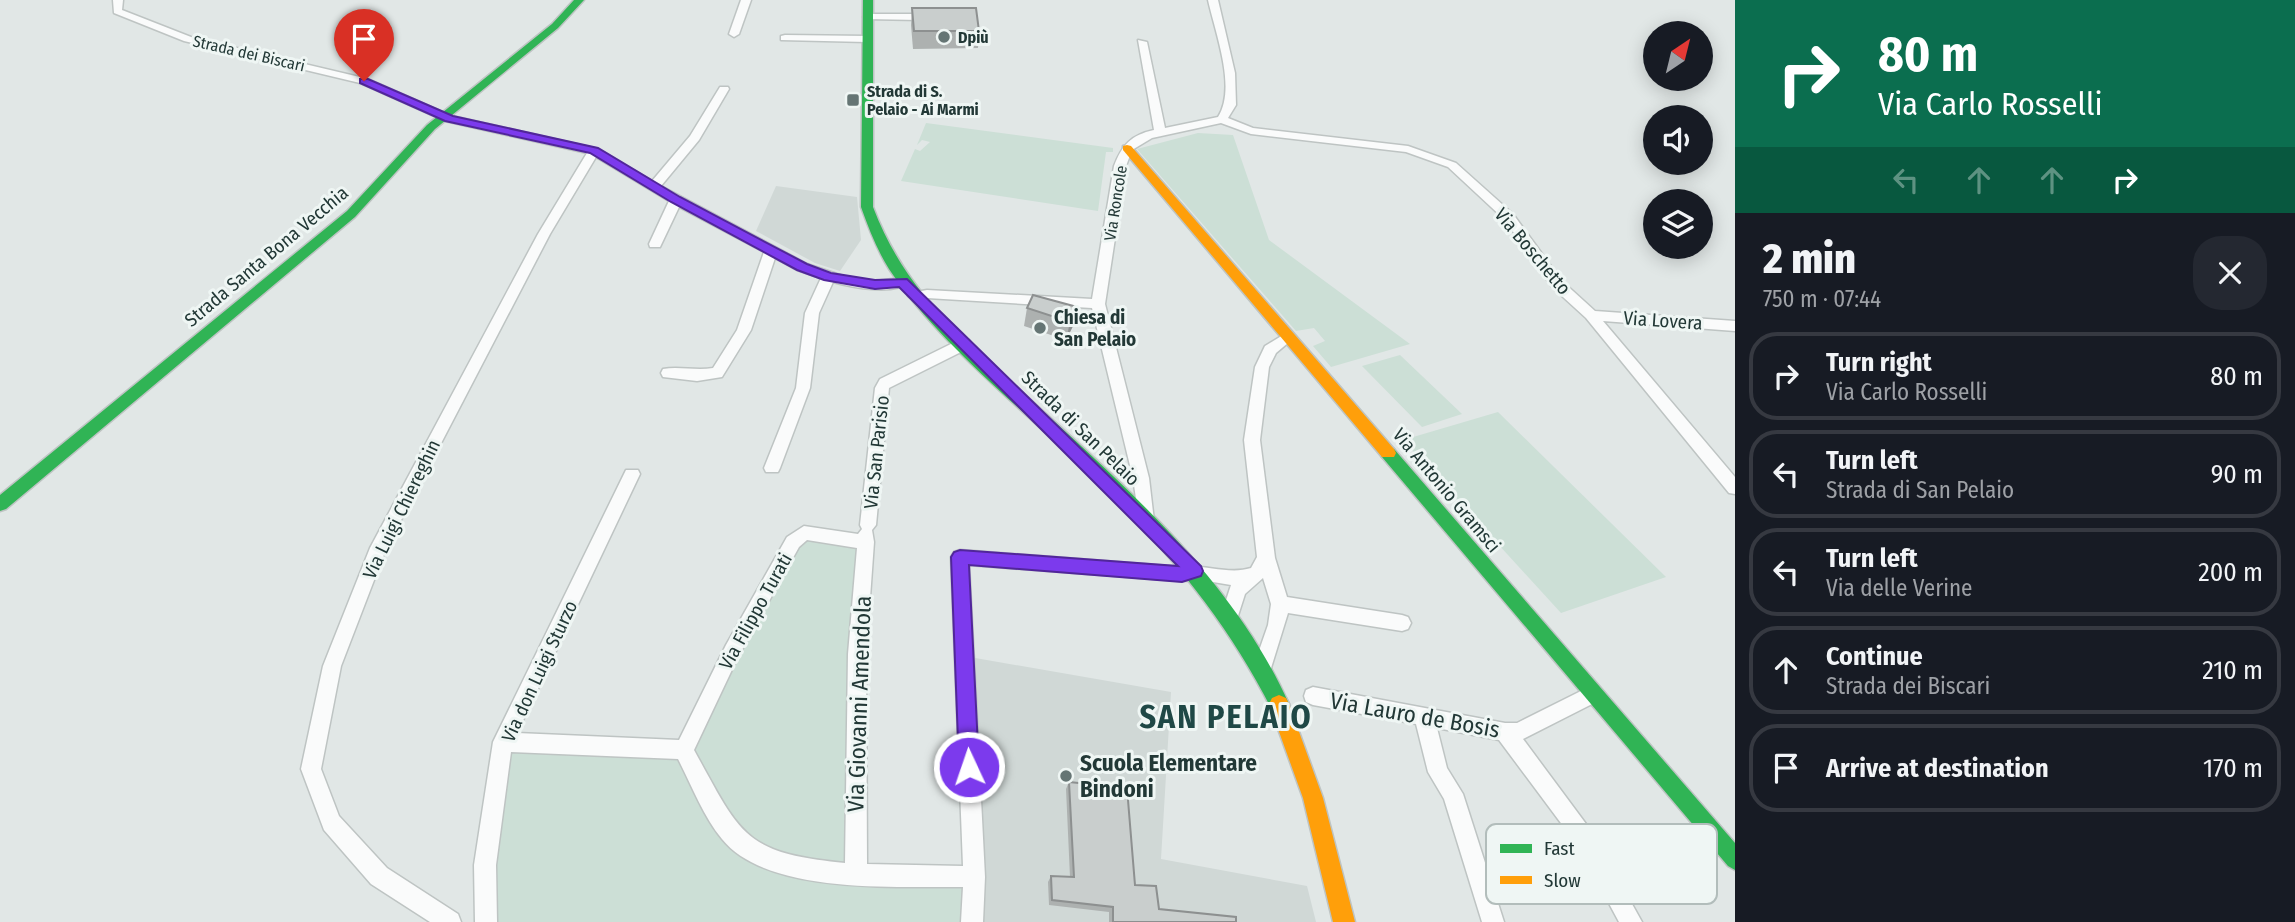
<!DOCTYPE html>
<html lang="en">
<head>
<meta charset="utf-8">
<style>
	:root { --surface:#171b24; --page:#242831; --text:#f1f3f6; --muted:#9ea1a6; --line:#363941 }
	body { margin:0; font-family:"Fira Sans Condensed",sans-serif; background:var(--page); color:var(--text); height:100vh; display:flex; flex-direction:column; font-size:26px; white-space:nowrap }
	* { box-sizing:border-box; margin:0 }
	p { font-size:23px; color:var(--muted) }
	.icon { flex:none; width:38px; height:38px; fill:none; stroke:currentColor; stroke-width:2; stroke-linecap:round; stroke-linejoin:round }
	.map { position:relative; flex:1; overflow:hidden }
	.details { display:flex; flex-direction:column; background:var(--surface); width:560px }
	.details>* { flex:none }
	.top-card { background:#0b6e4f; color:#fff; overflow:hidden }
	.needle { width:46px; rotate:35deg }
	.controls { position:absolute; left:1643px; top:21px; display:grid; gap:14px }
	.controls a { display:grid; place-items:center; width:70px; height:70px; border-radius:50%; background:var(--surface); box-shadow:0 4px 18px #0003; font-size:35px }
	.pin { position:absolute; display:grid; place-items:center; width:60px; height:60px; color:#fff; margin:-72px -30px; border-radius:50% 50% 50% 0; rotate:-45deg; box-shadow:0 0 7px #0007 }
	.pin .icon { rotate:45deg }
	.me { position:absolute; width:77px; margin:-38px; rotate:357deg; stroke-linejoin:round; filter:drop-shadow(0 0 5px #0008) }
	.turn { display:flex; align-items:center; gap:24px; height:147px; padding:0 28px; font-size:32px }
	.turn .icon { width:91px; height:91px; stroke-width:2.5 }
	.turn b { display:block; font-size:49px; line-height:60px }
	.lanes { display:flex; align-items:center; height:66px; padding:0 28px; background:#0003; justify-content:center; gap:35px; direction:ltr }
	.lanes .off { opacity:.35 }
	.round { display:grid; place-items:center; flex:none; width:74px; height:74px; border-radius:28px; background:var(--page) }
	.overview { display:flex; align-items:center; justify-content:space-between; height:119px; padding:0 28px }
	h1 { font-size:42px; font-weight:800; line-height:52px }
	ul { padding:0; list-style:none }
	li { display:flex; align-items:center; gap:21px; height:88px; margin:0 14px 10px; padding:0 14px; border:4px solid var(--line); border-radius:28px }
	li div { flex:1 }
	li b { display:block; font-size:26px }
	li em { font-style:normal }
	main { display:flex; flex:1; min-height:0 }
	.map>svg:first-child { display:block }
	.built { fill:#d0d8d6 }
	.green { fill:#ccdfd6 }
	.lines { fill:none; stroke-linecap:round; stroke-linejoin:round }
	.street-casing { stroke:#bec4c3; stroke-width:3 }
	.fast-casing { stroke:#bec4c3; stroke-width:3 }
	.slow-casing { stroke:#bec4c3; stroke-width:3 }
	.street { fill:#fafbfb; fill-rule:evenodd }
	.fast { fill:#30b455; fill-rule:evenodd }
	.slow { fill:#ff9f0a; fill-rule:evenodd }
	.wall { fill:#adb1b0 }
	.shaded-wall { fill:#8d9090 }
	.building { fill:#c9cecd; stroke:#8d9090; stroke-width:2 }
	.route { fill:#7c3aed; stroke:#51269a; stroke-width:2 }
	.poi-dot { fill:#657574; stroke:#eff6f4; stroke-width:2.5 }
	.labels { text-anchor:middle; stroke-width:6; stroke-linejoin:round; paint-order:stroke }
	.far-poi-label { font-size:16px; font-weight:bold; fill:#223836; stroke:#eff6f4; text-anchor:start }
	.far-street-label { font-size:16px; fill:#223836; stroke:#eff6f4 }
	.street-label { font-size:19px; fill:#223836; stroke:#eff6f4 }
	.poi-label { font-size:19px; font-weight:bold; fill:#223836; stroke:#eff6f4; text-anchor:start }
	.near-street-label { font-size:23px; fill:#223836; stroke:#eff6f4 }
	.near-poi-label { font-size:23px; font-weight:bold; fill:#223836; stroke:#eff6f4; text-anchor:start }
	.near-district-label { font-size:32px; font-weight:bold; letter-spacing:2px; fill:#1f4846; stroke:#eff6f4 }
	.key { fill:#eff6f4; stroke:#b2bdbb; stroke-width:2 }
	.key-label { font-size:19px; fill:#223836 }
</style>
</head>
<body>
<main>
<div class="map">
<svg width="1735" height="922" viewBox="0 0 1735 922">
	<rect width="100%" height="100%" fill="#e1e7e6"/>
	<!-- built -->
	<g class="built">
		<path d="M776 186 857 197 861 240 840 271 815 263 756 231Z"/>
		<path d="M964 656 1171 692 1161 859 1307 886 1316 922H968Z"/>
	</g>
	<!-- green -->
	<g class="green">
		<path d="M926 123 1113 148V152H1106L1098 211 901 181 915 149 920 151 930 142 922 140 917 145Z"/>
		<path d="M1198 133 1233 135 1269 240 1410 344 1331 367 1313 346 1325 341 1314 328 1296 331 1137 149Z"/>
		<path d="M1400 355 1462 414 1422 427 1362 366Z"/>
		<path d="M1498 412 1666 577 1561 613 1403 440Z"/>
		<path d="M804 533 866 542 856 870 974 877 972 922H486L503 742 684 750Z"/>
	</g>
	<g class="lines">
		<!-- street casing -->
		<g class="street-casing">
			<g id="street">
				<path d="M113 0H123L122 10 191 37 368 79 452 116 598 149 652 181 690 136 720 87H728L729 89 699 140 661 186 807 264 849 278 875 281 902 278 909 282C894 296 851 287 833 282L819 313 810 388 780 468 778 472H766L764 468 796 388 805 313 821 278 797 270 775 258 751 330 722 377 697 381 663 377 661 373 663 369C679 366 696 371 713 368L737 330 764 252 679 207 660 247H650L649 244 669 201 596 157 550 234 386 549 341 666 321 769 339 816 387 868 458 914 461 922H430L371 884 324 830 301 769 323 666 370 548 538 234 587 153 445 121 360 83 184 41 114 13Z"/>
				<path d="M741 0H751L739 34 734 37 729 34Z"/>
				<path d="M1208 0H1218L1235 73 1236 105 1228 118 1253 128 1408 146 1456 163 1513 214 1562 281 1595 311 1735 321V331L1603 321 1735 477V494L1729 493 1586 318 1552 287 1505 220 1448 167 1406 152 1251 134 1221 123 1152 138 1132 150 1126 166 1105 304 1149 478 1154 521 1152 526 1146 528 1140 526 1133 478 1092 308 927 298 915 301 908 296 910 293 927 290 1092 299 1114 166C1122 145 1131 135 1154 130L1138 40 1147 42 1165 128 1218 117C1237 88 1215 32 1208 0Z"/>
				<path d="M868 14H920L925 17 920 20 865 19 863 17Z"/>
				<path d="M785 35 867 36 872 39 867 42 781 40V36Z"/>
				<path d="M1288 332 1295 337 1276 353 1269 367 1260 440 1275 558 1287 597 1402 615 1408 617 1411 623 1408 629 1402 631 1288 613 1271 668 1269 674 1262 676 1255 674 1253 668 1268 625 1271 604 1263 578 1245 594 1236 622 1230 624 1224 622 1221 616 1231 585 1201 580 1182 581 969 565 985 877 983 922H961L963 887C897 886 767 895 722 839 703 816 692 786 678 759L511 752 496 865 497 922H475L474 865 493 742 626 470H638L640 474 517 733 679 740 726 645 787 537 804 526 858 534 862 529 860 525 875 388 880 379 959 340H969L971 344 969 348 889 388 876 525 872 530 874 542 866 654 867 864 963 866 951 557 954 552 960 550 1182 567C1205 564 1229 575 1251 568L1257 557 1244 440 1255 367 1265 346ZM807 540 857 548 848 654 845 863C743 853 741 835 694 750L738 657 799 547Z"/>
				<path d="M1593 685 1600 688 1602 694 1600 700 1523 739 1592 832 1642 922H1619L1578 846 1499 740 1437 728 1447 768 1463 794 1504 922H1482L1444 799 1428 772 1416 724 1313 705 1306 702 1304 696 1306 690 1313 687 1505 723H1517Z"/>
			</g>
		</g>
		<!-- fast casing -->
		<g class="fast-casing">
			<g id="fast">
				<path d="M574 0H584L558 28 435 129 355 217 6 509 0 511V495L347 211 427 125 552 24Z"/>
				<path d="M863 0H873V207C907 296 965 339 1033 402 1129 490 1234 581 1289 704L1286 710 1279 713 1272 710C1226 619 1166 548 1093 477 1027 412 940 346 889 269 877 250 869 229 861 207Z"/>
				<path d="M1388 447 1394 449 1735 843V870L1728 866 1382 457 1380 453 1382 449Z"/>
			</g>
		</g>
		<!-- slow casing -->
		<g class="slow-casing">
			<g id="slow">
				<path d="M1127 145 1131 146 1394 449 1396 453 1394 457H1382L1123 150V146Z"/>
				<path d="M1279 695 1286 698 1289 704 1323 798 1355 922H1333L1303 798 1269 704 1272 698Z"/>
			</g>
		</g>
		<!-- street -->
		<use href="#street" class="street"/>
		<!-- fast -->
		<use href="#fast" class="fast"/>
		<!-- slow -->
		<use href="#slow" class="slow"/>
	</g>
	<!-- wall -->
	<g class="wall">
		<path d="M912 8 979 31 978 48 913 49 911 25Z"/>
		<path d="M1077 307 1073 326 1066 340 1024 326 1027 308Z"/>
		<path d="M1069 782 1135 885 1159 909 1236 922H1109V912L1049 905 1048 882 1051 876 1070 877 1066 789Z"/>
	</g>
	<!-- shaded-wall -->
	<path class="shaded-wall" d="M1077 307 1073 326 1066 340 1070 322Z"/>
	<!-- building -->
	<g class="building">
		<path d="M912 8H976L979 31H914Z"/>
		<path d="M1033 295 1077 307 1070 322 1027 308Z"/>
		<path d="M1069 782 1127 788 1135 885 1156 886 1159 909 1236 917V922H1113V907L1052 900 1051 876 1074 877Z"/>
	</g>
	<!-- route -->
	<path class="route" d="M360 79H368L453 116 598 148 680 197 807 264 831 273 875 280 907 279 1201 566 1203 571 1201 576 1182 582 969 565 979 767 976 774 969 777 962 774 959 767 951 557 954 552 960 550 1178 566 899 287 875 289 824 280 797 270 671 202 590 153 445 121 360 83Z"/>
	<!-- markers -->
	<g class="poi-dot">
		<circle cx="944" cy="37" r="7"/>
		<rect x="846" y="93" width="14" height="14" rx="3.5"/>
		<circle cx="1040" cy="328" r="7"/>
		<circle cx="1066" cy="776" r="7"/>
	</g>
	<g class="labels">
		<!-- far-poi labels -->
		<g class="far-poi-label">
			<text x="958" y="43">Dpiù</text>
			<text x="867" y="97">Strada di S.<tspan x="867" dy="18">Pelaio - Ai Marmi</tspan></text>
		</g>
		<!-- far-street labels -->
		<g class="far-street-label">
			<text transform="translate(249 53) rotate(13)" y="6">Strada dei Biscari</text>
			<text transform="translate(1115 203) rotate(-81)" y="6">Via Roncole</text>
		</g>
		<!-- street labels -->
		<g class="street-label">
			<text transform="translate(1533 251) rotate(50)" y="7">Via Boschetto</text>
			<text transform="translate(266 256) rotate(-40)" y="7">Strada Santa Bona Vecchia</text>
			<text transform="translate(1663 320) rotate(4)" y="7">Via Lovera</text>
			<text transform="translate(1081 428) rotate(44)" y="7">Strada di San Pelaio</text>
			<text transform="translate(876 452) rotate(-84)" y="7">Via San Parisio</text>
			<text transform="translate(1447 490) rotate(50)" y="7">Via Antonio Gramsci</text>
			<text transform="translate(401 509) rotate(-64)" y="7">Via Luigi Chiereghin</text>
			<text transform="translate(755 611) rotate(-61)" y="7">Via Filippo Turati</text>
			<text transform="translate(539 671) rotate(-65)" y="7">Via don Luigi Sturzo</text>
		</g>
		<!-- poi labels -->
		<g class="poi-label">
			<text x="1054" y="324">Chiesa di<tspan x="1054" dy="22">San Pelaio</tspan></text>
		</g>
		<!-- near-street labels -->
		<g class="near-street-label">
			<text transform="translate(859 704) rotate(-88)" y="8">Via Giovanni Amendola</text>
			<text transform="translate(1415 715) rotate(10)" y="8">Via Lauro de Bosis</text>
		</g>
		<!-- near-poi labels -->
		<g class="near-poi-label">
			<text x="1080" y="771">Scuola Elementare<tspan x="1080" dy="26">Bindoni</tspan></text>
		</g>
		<!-- near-district labels -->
		<g class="near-district-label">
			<text x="1226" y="728">SAN PELAIO</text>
		</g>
	</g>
	<!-- legend -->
	<rect x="1486" y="824" width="231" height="80" rx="10" class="key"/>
	<rect x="1500" y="844" width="32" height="9" fill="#30b455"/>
	<rect x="1500" y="876" width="32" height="8" fill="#ff9f0a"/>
	<g class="key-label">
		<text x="1544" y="855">Fast</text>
		<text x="1544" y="887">Slow</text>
	</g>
</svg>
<div class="controls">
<a><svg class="needle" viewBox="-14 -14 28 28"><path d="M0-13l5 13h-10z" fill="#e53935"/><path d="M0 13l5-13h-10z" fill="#9ea1a6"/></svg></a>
<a><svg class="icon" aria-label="sound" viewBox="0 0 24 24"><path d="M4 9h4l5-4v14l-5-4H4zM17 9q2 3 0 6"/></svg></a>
<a><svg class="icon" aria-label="layers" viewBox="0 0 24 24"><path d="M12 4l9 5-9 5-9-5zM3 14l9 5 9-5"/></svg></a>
</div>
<div class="pin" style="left:364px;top:81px;background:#d93025"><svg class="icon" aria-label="arrive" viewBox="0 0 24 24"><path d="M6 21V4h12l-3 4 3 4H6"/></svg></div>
<svg class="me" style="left:969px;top:767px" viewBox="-20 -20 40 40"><circle r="17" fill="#7c3aed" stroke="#fff" stroke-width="3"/><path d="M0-11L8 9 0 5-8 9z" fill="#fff"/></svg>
</div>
<section class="details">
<div class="top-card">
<div class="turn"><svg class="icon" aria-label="right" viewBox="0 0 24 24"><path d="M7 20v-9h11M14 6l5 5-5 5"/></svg><div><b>80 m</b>Via Carlo Rosselli</div></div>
<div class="lanes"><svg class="icon off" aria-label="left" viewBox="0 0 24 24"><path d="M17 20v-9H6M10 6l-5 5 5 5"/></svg><svg class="icon off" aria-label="ahead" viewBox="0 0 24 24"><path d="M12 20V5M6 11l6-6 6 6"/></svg><svg class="icon off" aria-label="ahead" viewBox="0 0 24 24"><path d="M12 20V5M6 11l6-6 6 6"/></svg><svg class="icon" aria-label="right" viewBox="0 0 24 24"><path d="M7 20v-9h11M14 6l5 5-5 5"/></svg></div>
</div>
<div class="overview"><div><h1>2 min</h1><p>750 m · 07:44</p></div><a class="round"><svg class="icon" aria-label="close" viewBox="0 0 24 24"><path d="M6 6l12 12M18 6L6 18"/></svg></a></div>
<ul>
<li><svg class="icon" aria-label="right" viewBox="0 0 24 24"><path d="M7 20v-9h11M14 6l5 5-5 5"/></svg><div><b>Turn right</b><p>Via Carlo Rosselli</p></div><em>80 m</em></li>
<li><svg class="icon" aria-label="left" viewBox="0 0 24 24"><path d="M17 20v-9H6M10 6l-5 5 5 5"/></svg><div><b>Turn left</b><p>Strada di San Pelaio</p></div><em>90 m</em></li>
<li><svg class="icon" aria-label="left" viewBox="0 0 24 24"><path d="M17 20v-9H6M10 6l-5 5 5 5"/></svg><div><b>Turn left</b><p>Via delle Verine</p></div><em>200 m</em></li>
<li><svg class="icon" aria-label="ahead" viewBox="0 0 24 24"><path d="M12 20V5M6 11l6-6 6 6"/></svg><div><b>Continue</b><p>Strada dei Biscari</p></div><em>210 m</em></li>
<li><svg class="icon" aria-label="arrive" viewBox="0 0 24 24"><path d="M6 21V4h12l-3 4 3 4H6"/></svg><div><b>Arrive at destination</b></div><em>170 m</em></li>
</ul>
</section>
</main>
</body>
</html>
